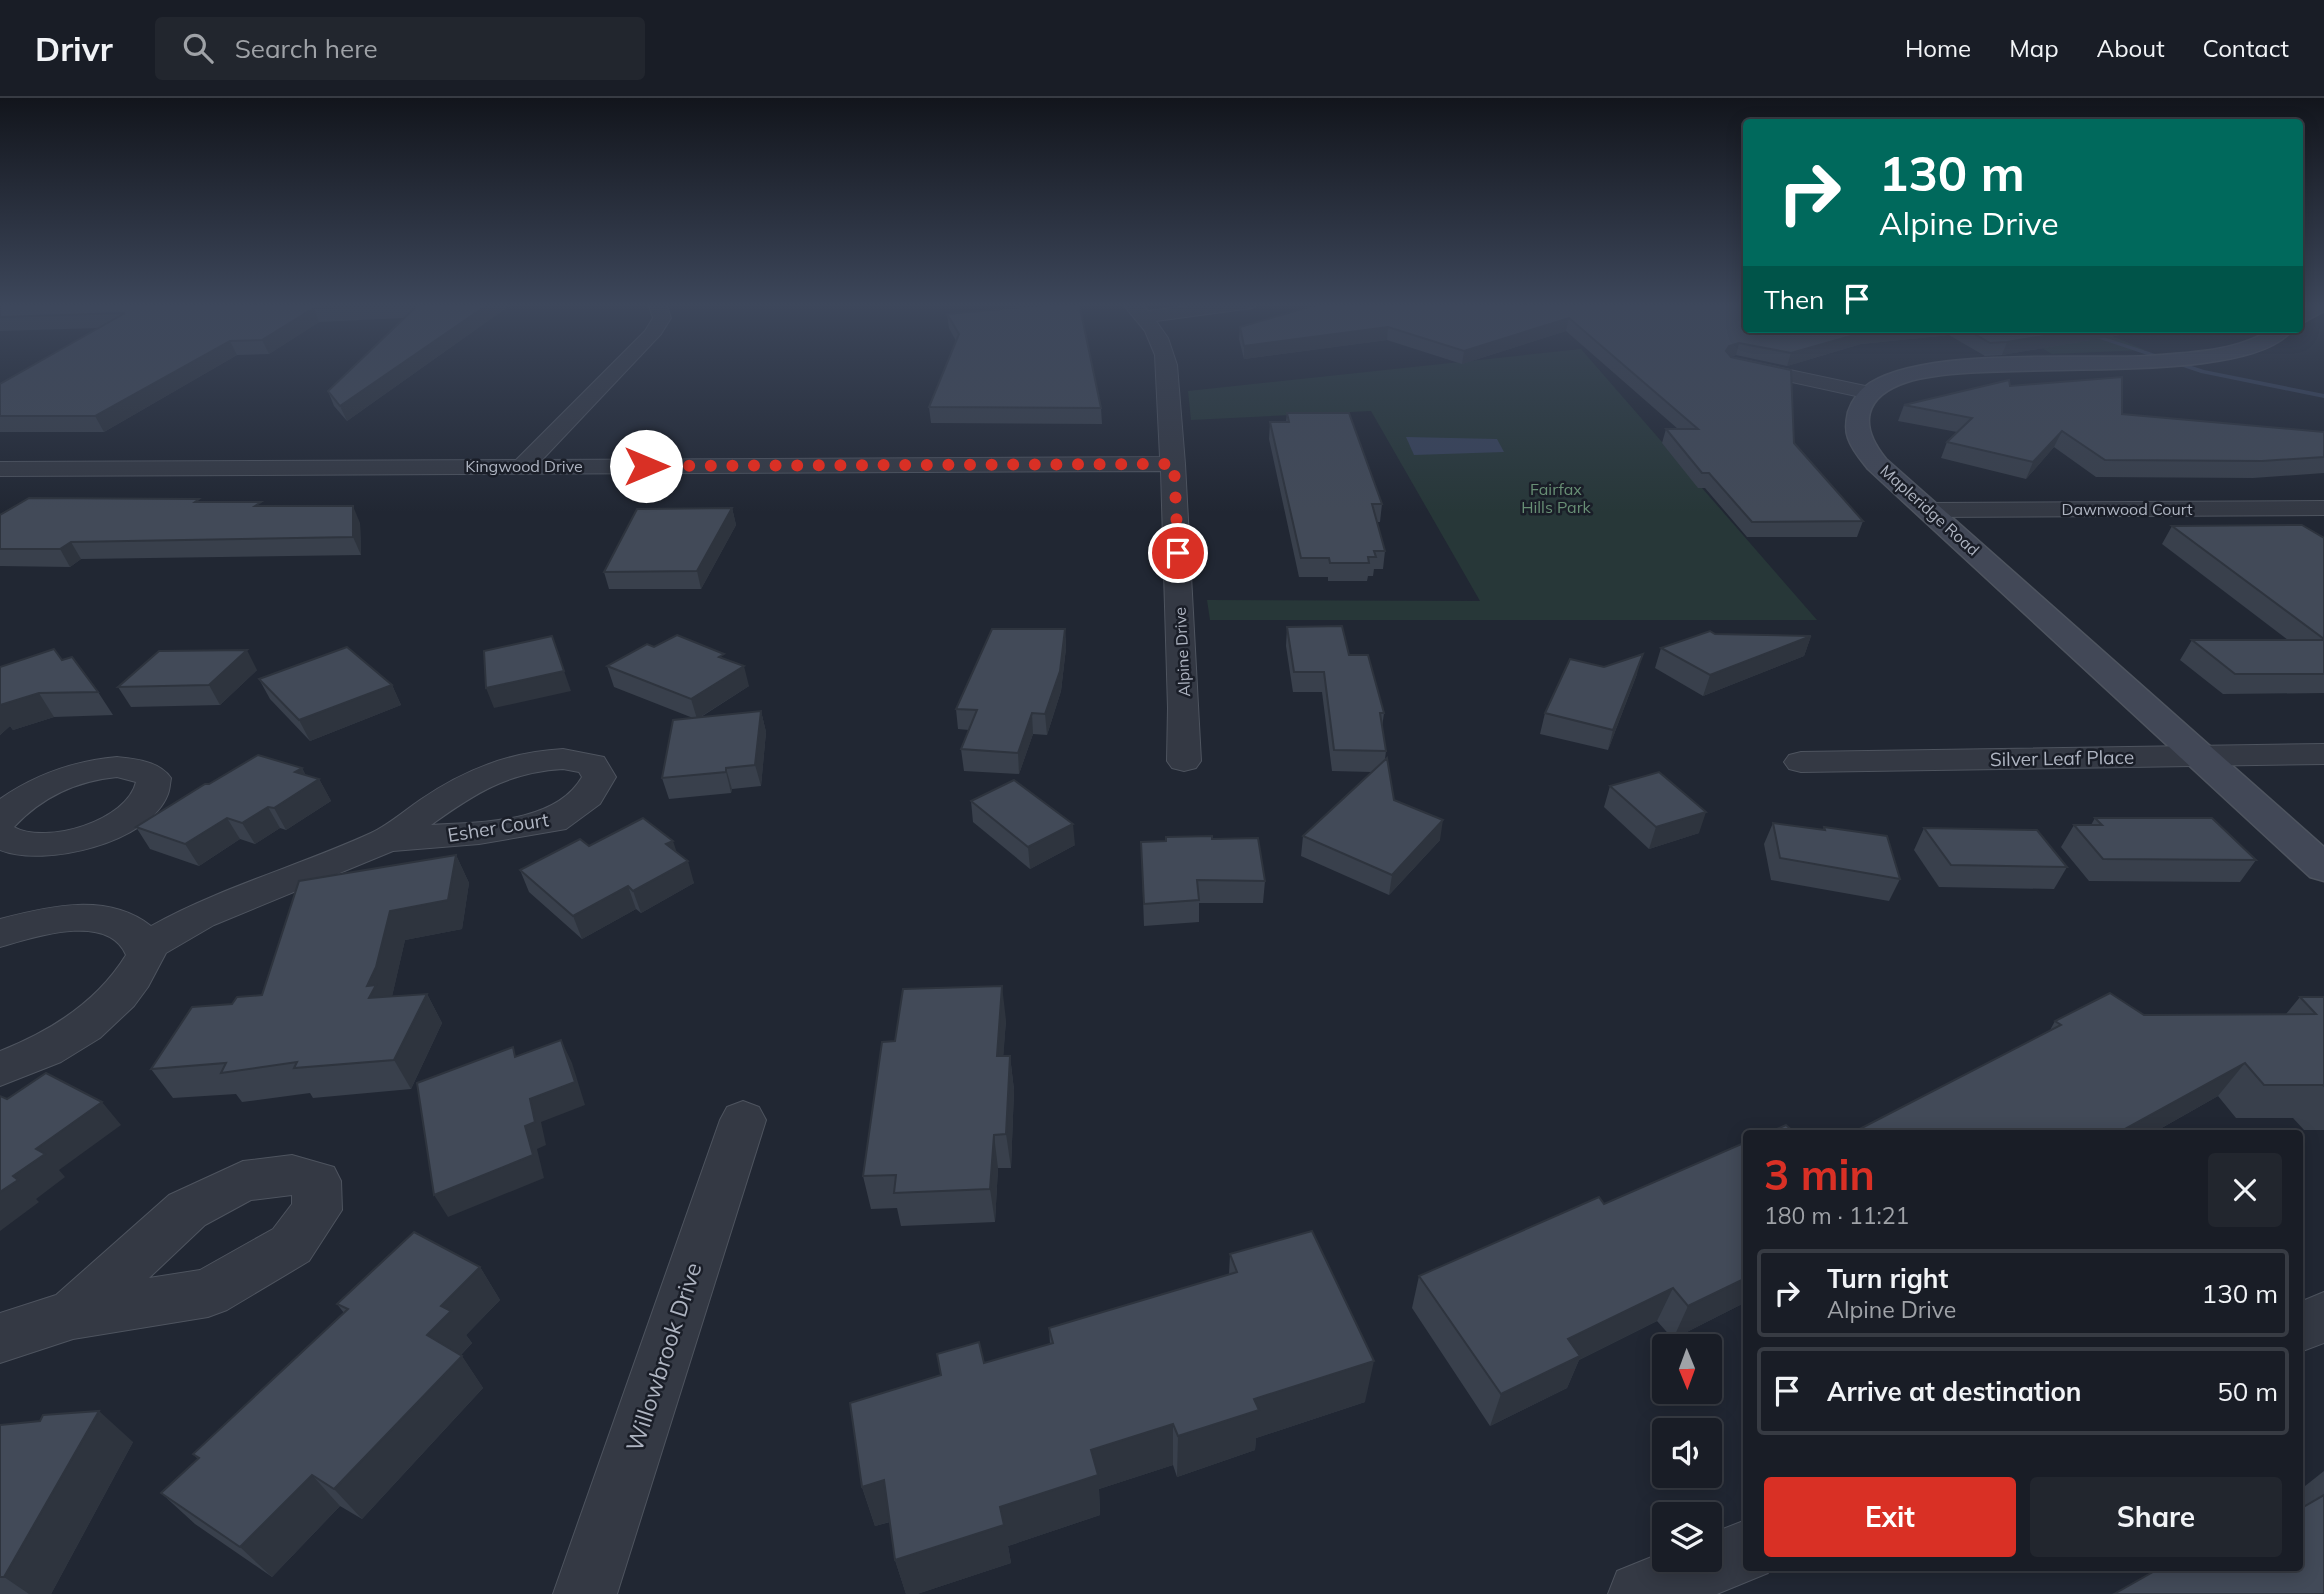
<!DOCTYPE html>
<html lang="en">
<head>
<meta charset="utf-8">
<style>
	:root { --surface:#191d26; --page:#22262e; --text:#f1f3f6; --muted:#9fa2a7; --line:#373b43; --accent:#d93025 }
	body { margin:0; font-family:Mulish,sans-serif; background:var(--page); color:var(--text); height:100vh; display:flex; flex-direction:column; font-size:26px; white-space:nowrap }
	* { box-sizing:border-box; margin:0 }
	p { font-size:23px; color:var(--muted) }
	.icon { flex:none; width:38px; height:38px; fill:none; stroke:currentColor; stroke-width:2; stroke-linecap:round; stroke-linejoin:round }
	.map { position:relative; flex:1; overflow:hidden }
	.drawer { position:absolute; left:1743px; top:1032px; width:560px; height:441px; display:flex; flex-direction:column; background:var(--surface); border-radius:7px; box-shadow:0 4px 18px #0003,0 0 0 2px var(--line) }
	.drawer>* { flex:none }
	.hud { position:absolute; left:1743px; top:21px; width:560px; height:214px; border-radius:7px; box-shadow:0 4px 18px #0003,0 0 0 2px var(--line); background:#00695c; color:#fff; overflow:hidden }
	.needle { width:46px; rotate:179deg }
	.fabs { position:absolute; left:1652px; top:1236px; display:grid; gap:14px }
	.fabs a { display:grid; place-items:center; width:70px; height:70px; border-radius:7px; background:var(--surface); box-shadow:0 4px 18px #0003,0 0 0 2px var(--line); font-size:35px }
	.pin { position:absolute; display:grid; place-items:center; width:60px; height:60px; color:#fff; margin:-30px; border:4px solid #fff; border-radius:50%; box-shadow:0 2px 7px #0007 }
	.me { position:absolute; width:77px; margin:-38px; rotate:90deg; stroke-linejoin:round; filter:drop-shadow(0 0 5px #0008) }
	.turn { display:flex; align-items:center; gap:24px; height:147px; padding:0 21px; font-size:32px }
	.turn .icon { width:91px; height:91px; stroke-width:2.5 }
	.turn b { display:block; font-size:49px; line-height:60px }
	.then { display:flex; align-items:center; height:66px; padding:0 21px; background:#0003; gap:14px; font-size:26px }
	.round { display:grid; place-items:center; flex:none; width:74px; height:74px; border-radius:7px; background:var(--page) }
	.overview { display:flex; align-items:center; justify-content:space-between; height:119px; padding:0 21px }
	h1 { font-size:42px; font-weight:700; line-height:52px; color:var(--accent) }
	.cta { display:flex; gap:14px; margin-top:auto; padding:14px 21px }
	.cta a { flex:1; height:80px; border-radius:7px; background:var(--accent); color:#fff; font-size:28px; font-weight:700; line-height:80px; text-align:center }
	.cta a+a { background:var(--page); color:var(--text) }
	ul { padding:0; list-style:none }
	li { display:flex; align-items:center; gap:21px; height:88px; margin:0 14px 10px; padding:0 7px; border:4px solid var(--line); border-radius:7px }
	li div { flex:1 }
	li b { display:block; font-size:26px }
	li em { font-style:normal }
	header { display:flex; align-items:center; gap:42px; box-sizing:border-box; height:98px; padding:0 35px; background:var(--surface); border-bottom:2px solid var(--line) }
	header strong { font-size:33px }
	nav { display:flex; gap:38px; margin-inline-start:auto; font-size:24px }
	.search { width:490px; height:63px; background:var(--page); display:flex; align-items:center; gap:18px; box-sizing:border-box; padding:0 24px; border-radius:7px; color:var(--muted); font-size:26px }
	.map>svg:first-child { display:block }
	.green { fill:#273738 }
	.water { fill:#38435b }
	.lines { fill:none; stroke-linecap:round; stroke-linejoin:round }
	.stream { fill:#38435b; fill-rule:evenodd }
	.street-casing { stroke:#4e545f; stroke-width:2 }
	.secondary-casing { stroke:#4e545f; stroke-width:3 }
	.street { fill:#343944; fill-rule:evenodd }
	.secondary { fill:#424857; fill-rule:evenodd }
	.wall { fill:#39404c }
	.shaded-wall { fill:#2e343e }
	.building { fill:#424a58; stroke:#2e343e; stroke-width:2 }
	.route { stroke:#d93025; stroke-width:12; stroke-dasharray:0 21.6 }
	.labels { text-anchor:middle; stroke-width:5; stroke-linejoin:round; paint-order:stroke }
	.far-street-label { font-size:16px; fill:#aeb4c1; stroke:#1a1e28 }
	.far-park-label { font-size:16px; fill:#688f75; stroke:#1a1e28 }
	.street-label { font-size:19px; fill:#aeb4c1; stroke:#1a1e28 }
	.near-street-label { font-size:23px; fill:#aeb4c1; stroke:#1a1e28 }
</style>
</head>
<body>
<header>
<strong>Drivr</strong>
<div class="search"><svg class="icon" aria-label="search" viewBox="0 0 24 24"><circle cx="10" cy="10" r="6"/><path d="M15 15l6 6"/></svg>Search here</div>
<nav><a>Home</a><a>Map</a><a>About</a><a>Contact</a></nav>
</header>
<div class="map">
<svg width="2324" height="1496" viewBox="0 0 2324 1496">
	<rect width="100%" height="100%" fill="#212733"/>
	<!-- green -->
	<g class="green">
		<path d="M2010 231H2096L2145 252 2052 256Z"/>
		<path d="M1581 251 1817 522H1210L1207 502 1480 503 1371 313 1191 322 1188 293Z"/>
	</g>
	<!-- water -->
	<path class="water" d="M1406 339 1497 341 1504 354 1414 357Z"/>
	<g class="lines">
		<!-- stream -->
		<path class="stream" d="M2070 231H2079L2204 272 2324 296V300L2201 275Z"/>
		<!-- street casing -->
		<g class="street-casing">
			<g id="street">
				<path d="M648 205H666L671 220 661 236 542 362 1160 359 1155 257 1145 233 1122 205H1140L1148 213 1213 205H1261L1252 210 1156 223 1168 240 1177 267 1185 366 1201 663 1196 670 1184 673 1172 670 1167 663 1168 610 1161 373 0 378V364L516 362 645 233 653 220Z"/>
				<path d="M1743 262 1870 289 1877 291 1880 295 1877 299 1870 301 1736 272 1733 268 1736 264Z"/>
				<path d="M2324 403V417L1929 419 1920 417 1917 412 1920 407 1929 405Z"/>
				<path d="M2324 646V666L1801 674 1789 671 1784 664 1789 657 1801 654Z"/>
				<path d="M563 651 604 659 616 679 600 706 566 731 479 746 393 753 214 827 166 855 148 889 134 908 100 940 61 964 0 988V953C51 933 97 904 126 857 108 814 34 839 0 849V821C49 808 108 794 151 828 221 789 299 768 371 735 388 727 404 713 420 702 464 672 509 654 563 651ZM563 671 579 674 582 679C555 726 479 724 431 727 474 696 508 674 563 671Z"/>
				<path d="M117 659C136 661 159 663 171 680 170 685 170 691 168 696 150 745 44 770 0 752V701C36 676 73 663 117 659ZM117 679 136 684C127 723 46 747 14 729 42 699 76 683 117 679Z"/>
				<path d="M743 1003 759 1009 766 1022 617 1496H553L720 1022 727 1009Z"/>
				<path d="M292 1057 334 1069 341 1083 342 1112 309 1163 227 1212 208 1219 73 1241 0 1265V1215L56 1197 169 1097 243 1063ZM292 1097V1106L273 1131 200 1172 149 1180 205 1127 251 1102Z"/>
				<path d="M2324 1194V1245L2300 1254V1204Z"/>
				<path d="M1746 1422V1470H1770L1768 1475 1717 1496H1608L1617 1473 1664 1454V1461H1710V1436Z"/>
			</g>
		</g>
		<!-- secondary casing -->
		<g class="secondary-casing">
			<g id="secondary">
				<path d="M2312 205H2324V213L2300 226V213Z"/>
				<path d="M2271 231H2293C2247 293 1987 258 1907 284 1864 298 1858 327 1886 361L2324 749V783L2310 779 1868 371C1861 362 1852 352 1848 340 1845 332 1846 323 1848 314 1852 302 1859 292 1870 285 1928 249 2077 262 2148 258 2188 255 2237 254 2271 231Z"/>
			</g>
		</g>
		<!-- street -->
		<use href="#street" class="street"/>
		<!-- secondary -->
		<use href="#secondary" class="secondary"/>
	</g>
	<!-- wall -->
	<g class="wall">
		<path d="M0 205H513L347 323 334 308 328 293 404 220 319 224 269 256 237 257 104 334H0V286L99 230 0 233Z"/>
		<path d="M1323 205 1746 231H2145L2137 234 2002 257 1985 258 1949 237 1861 246 1787 268 1736 257 1731 259 1794 345 1863 423 1857 439H1747L1705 390H1698L1662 345 1666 331H1678L1566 233 1462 266 1387 242 1244 261 1239 241 1240 229Z"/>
		<path d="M947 216 1101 310 1102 326 931 325 929 309 956 243 949 230Z"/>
		<path d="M2010 288 2122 316 2324 334V375L2253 380 2096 379 2054 349 2026 381 1941 360 1947 344 1957 334 1898 323 1904 307Z"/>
		<path d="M1287 315 1382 406 1380 424H1377L1385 453 1383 471H1374L1373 478H1368L1367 483H1328V479H1299L1269 341 1270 324H1286Z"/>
		<path d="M201 404 263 408 360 425 361 457 81 461 70 469 0 468V417Z"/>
		<path d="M732 410 736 427 701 491H609L604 474Z"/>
		<path d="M2172 428 2324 440V595L2223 596 2180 562 2192 542H2288L2162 446Z"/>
		<path d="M1287 529 1349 557 1384 615 1382 630 1386 653 1385 661 1394 702 1440 742 1389 797 1301 758 1303 738 1372 674 1332 673 1322 594H1293L1286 548Z"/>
		<path d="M1065 531 1066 550 1061 593 1047 637 1033 636 1019 676 964 673 961 651 969 632 958 631 956 611Z"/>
		<path d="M1715 536 1811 538 1804 558 1703 598 1655 570 1661 550Z"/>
		<path d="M654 549 725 561 749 588 701 619 761 613 766 634 761 688 732 691 731 695 669 701 662 680 693 620 614 589 607 568Z"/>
		<path d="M62 562 98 594 113 617 54 619 13 632 10 628 0 637V569Z"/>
		<path d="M257 572 220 607 131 609 118 589Z"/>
		<path d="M1637 576 1608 652 1540 636 1545 615Z"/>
		<path d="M259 581 392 587 401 607 310 643 270 601Z"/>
		<path d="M302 670 306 678 319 681 331 703 286 732 280 730 255 746 240 741 199 768 150 751 136 729 209 686Z"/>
		<path d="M1610 688 1699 735 1649 751 1604 709Z"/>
		<path d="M971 703 1075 747 1030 771 973 724Z"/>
		<path d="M2095 720 2256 762 2240 784 2089 783 2061 749 2074 727H2091Z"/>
		<path d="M1773 725 1823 732 1824 729 1900 781 1889 803 1771 782 1764 746Z"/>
		<path d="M1924 730 2067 769 2054 791 1939 789 1914 752Z"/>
		<path d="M1212 741 1265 783 1263 805H1199V824L1144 828 1141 744Z"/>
		<path d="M589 748 677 755 694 785 641 815 636 811 582 841 529 794 520 772Z"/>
		<path d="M456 757 469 785 462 831 405 842 392 898 427 896 442 925 411 991 313 1000 310 995 242 1004 236 996 173 1000 151 971 232 906 262 897Z"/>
		<path d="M2300 899H2324V1032H2304L2293 1020H2236L2218 998 2151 1036H1850L2049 934 2055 923 2144 917 2286 916Z"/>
		<path d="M1006 922 1003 958H1010L1014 992 1011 1070H998L995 1124 901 1128 897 1110 871 1111 863 1078 895 943Z"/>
		<path d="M1604 1106 1746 1204 1673 1241 1657 1223 1579 1262 1567 1290 1490 1328 1412 1210 1419 1178Z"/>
		<path d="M1230 1156 1365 1304 1256 1340 1255 1352 1177 1379 1173 1367 1099 1391 1100 1417 1008 1448 1011 1465 917 1496H906L895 1462 890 1424 875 1428 862 1389 984 1265 1050 1246 1049 1230 1229 1176Z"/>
		<path d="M480 1169 500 1202 466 1237 472 1245 461 1257 483 1290 362 1421 340 1408 272 1479 195 1426 161 1395 198 1361 193 1356 344 1215 337 1206Z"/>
		<path d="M0 1327 133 1344 51 1496H0Z"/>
		<path d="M2324 1373V1496L2300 1470V1392Z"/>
	</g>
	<!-- shaded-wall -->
	<g class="shaded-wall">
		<path d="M490 205H513L347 323 340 308Z"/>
		<path d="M314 210 319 224 269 256 262 242Z"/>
		<path d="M1569 220 1566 233 1462 266 1464 253Z"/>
		<path d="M1388 229 1387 242 1244 261V248Z"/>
		<path d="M1892 231H1952L1949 237 1861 246 1787 268 1791 255 1865 234Z"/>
		<path d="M2087 231H2145L2137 234 2002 257 2007 244Z"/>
		<path d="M230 243 237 257 104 334 95 318Z"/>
		<path d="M1739 245 1736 257 1726 260V253L1729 248Z"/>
		<path d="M2062 333 2054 349 2026 381 2033 364Z"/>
		<path d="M353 408 360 425 361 457 353 439Z"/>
		<path d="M732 410 736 427 701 491 697 473Z"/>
		<path d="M71 444 81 461 70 469 60 451Z"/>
		<path d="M1065 531 1066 550 1061 593 1047 637 1045 616Z"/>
		<path d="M1811 538 1804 558 1703 598 1710 577Z"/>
		<path d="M247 552 257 572 220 607 209 587Z"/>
		<path d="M1643 556 1637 576 1608 652 1613 632Z"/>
		<path d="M744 568 749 588 697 621 691 601Z"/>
		<path d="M564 573 571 593 494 610 486 590Z"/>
		<path d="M392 587 401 607 310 643 299 622Z"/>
		<path d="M39 595 54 619 13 632 10 628 0 637V607Z"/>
		<path d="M761 613 766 634 761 688 755 667Z"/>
		<path d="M1032 615 1033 636 1019 676 1018 655Z"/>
		<path d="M302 670 311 687 319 681 331 703 286 732 274 710 295 674Z"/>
		<path d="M726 670 732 691 731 695 726 674Z"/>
		<path d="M268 709 280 730 255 746 242 725Z"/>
		<path d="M1706 714 1699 735 1649 751 1656 729Z"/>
		<path d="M227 720 240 741 199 768 185 746Z"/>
		<path d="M1443 722 1440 742 1389 797 1392 777Z"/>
		<path d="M1073 726 1075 747 1030 771 1028 749Z"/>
		<path d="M673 743 680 764 666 746Z"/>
		<path d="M456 757 469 785 462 831 405 842 392 899 369 900 367 888 390 813Z"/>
		<path d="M688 763 694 785 641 815 633 793Z"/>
		<path d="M628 788 636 811 582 841 573 818Z"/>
		<path d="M1002 888 1006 922 1001 992 997 958Z"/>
		<path d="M427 896 442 925 411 991 394 962Z"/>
		<path d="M561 942 572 965 585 1007 541 1024 546 1047 537 1051 544 1080 448 1119 434 1097 525 1028 530 1001Z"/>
		<path d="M1010 958 1014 992 1011 1070 1006 1036Z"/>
		<path d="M2245 965 2218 998 2151 1036H2116Z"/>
		<path d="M102 1004 121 1027 59 1072 65 1079 36 1101 39 1104 0 1133V1094L36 1051Z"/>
		<path d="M994 1037 998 1070 995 1124 990 1091Z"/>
		<path d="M480 1169 500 1202 466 1237 472 1245 449 1269 427 1237 441 1208Z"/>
		<path d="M1746 1180V1204L1673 1241 1688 1208Z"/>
		<path d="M1673 1190 1657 1223 1579 1262 1567 1290 1490 1328 1501 1296 1568 1241Z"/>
		<path d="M462 1258 483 1290 362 1421 334 1391Z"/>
		<path d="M1374 1263 1365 1304 1256 1340 1255 1352 1177 1379 1178 1338 1254 1301Z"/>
		<path d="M99 1313 133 1344 51 1496H29L4 1479Z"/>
		<path d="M1173 1326V1367L1099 1391 1100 1417 1008 1448 1011 1465 917 1496H906L895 1462 1000 1409 1091 1352Z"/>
		<path d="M312 1377 340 1408 272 1479 240 1449Z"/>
		<path d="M884 1382 896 1422 875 1428 862 1389Z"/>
	</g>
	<!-- building -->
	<g class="building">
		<path d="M0 205H490L340 308 328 293 419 206 314 210 262 242 230 243 95 318H0V286L125 215 0 219Z"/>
		<path d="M1066 205H1079L1101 310 929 309 959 236 947 216Z"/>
		<path d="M1323 205H1746V231H1892L1865 234 1791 255 1739 245 1729 248 1726 253 1731 259 1791 272 1794 345 1863 423 1752 424 1709 375H1702L1666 331H1698L1569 220 1464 253 1388 229 1244 248 1240 229Z"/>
		<path d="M1966 231H2087L2007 244 1990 245Z"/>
		<path d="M2122 279V316L2324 334V359L2262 363 2105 362 2062 333 2033 364 1947 344 1972 320 1904 307 2009 282 2010 288Z"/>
		<path d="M1287 315H1349L1382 406H1372L1385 453H1374L1376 459H1368L1369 465H1330L1329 460H1301L1270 324H1289Z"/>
		<path d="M29 400 199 401 195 404H261L255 408H353V439L71 444 60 451H0V417Z"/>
		<path d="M732 410 697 473 604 474 637 411Z"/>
		<path d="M2302 427 2324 440V541L2172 428Z"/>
		<path d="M1342 528 1349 557H1368L1384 615H1380L1386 653 1334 652 1324 574H1294L1287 529Z"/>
		<path d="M992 531H1065L1060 573 1045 616 1032 615 1018 655 961 651 977 612 956 611Z"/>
		<path d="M1710 533 1715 536 1811 538 1710 577 1661 550Z"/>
		<path d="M677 537 724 556 719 559 744 568 691 601 607 568 647 546 654 549Z"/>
		<path d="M552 538 564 573 486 590 484 553Z"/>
		<path d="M2192 542H2324V576H2235Z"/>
		<path d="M347 549 392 587 299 622 259 581Z"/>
		<path d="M54 551 62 562 72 559 98 594 39 595 0 607V569Z"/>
		<path d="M247 552 209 587 118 589 159 553Z"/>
		<path d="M1643 556 1613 632 1545 615 1570 561 1604 569Z"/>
		<path d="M761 613 755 667 726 670V674L662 680 673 622Z"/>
		<path d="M258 657 302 670 295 674 319 681 274 710 268 709 242 725 227 720 185 746 136 729 205 686H209Z"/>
		<path d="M1387 660 1394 702 1443 722 1392 777 1303 738Z"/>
		<path d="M1659 674 1706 714 1656 729 1610 688Z"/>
		<path d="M1014 682 1073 726 1028 749 971 703Z"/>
		<path d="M643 720 673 743 666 746 688 763 633 793 628 788 573 818 520 772 580 741 589 748Z"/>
		<path d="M2095 720H2212L2256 762 2103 761 2074 727H2102Z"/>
		<path d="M1773 725 1825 732 1824 729 1887 738 1900 781 1780 760Z"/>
		<path d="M1924 730 2037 732 2067 769 1951 767Z"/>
		<path d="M1212 738V741L1258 740 1265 783 1197 782 1199 802 1144 806 1141 744 1166 743V739Z"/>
		<path d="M456 757 448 802 390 813 376 869 367 888 376 887 369 900 427 896 394 962 294 970 297 964 221 975 226 965 151 971 192 909 232 906 237 899 262 897 299 783Z"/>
		<path d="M1002 888 997 958H1010L1006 1036 994 1037 990 1091 894 1095 896 1077 863 1078 882 944 895 943 903 891Z"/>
		<path d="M2110 895 2144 917 2316 916 2300 899H2324V988L2323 987H2264L2245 965 2116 1036H1850L2061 927 2055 923Z"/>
		<path d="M561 942 575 984 530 1001 535 1024 525 1028 533 1057 434 1097 417 985 513 949 515 959Z"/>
		<path d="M46 975 102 1004 36 1051 45 1056 13 1078 18 1082 0 1094V998L7 1001Z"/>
		<path d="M1786 1027 1796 1036H1766Z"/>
		<path d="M1746 1044V1180L1688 1208 1673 1190 1568 1241 1580 1258 1501 1296 1419 1178 1599 1099 1604 1106Z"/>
		<path d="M1312 1133 1374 1263 1254 1301 1259 1312 1178 1338 1173 1326 1091 1352 1098 1377 1000 1409 1004 1427 895 1462 884 1382 862 1389 850 1305 941 1277 937 1256 979 1244 984 1265 1053 1245 1049 1230 1237 1174 1230 1156Z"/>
		<path d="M414 1134 480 1169 441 1208 451 1213 427 1237 462 1258 334 1391 312 1377 240 1449 161 1395 199 1360 193 1356 348 1211 337 1206Z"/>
		<path d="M99 1313 4 1479H0V1327L40 1323 43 1317Z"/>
		<path d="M2324 1397V1496H2114L2160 1470H2300V1411Z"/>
	</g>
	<!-- sky -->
	<linearGradient id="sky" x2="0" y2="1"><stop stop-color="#12151c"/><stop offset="0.5" stop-color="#3d475b"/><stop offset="1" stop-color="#3d475b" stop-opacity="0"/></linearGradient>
	<rect width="2324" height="414" fill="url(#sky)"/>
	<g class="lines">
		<!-- route -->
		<path class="route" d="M646 368 1174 366 1178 455"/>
	</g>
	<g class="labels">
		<!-- far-street labels -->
		<g class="far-street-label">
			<text x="524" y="374">Kingwood Drive</text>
			<text x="2127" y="417">Dawnwood Court</text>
			<text transform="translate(1930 412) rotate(42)" y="6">Mapleridge Road</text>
			<text transform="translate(1182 554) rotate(-93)" y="6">Alpine Drive</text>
		</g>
		<!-- far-park labels -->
		<g class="far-park-label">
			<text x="1556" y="397">Fairfax<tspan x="1556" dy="18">Hills Park</tspan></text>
		</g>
		<!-- street labels -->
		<g class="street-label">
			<text transform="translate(2062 660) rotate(-1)" y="7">Silver Leaf Place</text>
			<text transform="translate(498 729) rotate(-9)" y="7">Esher Court</text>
		</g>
		<!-- near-street labels -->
		<g class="near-street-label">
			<text transform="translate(664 1259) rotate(-72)" y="8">Willowbrook Drive</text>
		</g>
	</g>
</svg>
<div class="fabs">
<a><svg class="needle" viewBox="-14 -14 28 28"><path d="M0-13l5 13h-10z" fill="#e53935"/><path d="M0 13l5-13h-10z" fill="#9fa2a7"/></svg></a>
<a><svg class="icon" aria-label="sound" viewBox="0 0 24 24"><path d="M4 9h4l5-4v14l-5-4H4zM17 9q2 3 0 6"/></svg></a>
<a><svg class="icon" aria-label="layers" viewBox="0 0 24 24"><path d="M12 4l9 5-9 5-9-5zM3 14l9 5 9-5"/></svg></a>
</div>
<div class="pin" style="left:1178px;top:455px;background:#d93025"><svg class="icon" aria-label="arrive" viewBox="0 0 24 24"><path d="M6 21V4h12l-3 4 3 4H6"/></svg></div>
<svg class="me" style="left:646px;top:368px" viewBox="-20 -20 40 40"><circle r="19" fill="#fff"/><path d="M0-13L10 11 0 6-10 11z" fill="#d93025"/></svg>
<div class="hud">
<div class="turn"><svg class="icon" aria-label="right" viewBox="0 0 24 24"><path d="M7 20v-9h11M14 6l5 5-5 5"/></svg><div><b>130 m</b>Alpine Drive</div></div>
<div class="then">Then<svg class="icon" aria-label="arrive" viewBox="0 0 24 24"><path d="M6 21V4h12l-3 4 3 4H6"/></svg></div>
</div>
<section class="drawer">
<div class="overview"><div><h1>3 min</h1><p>180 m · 11:21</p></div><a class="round"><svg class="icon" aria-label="close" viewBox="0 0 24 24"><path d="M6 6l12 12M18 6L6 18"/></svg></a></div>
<ul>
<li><svg class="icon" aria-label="right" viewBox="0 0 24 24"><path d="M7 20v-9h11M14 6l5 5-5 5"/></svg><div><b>Turn right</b><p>Alpine Drive</p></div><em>130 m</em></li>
<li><svg class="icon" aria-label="arrive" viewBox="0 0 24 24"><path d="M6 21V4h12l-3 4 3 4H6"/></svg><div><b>Arrive at destination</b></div><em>50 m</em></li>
</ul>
<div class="cta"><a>Exit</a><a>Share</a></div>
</section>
</div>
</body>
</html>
